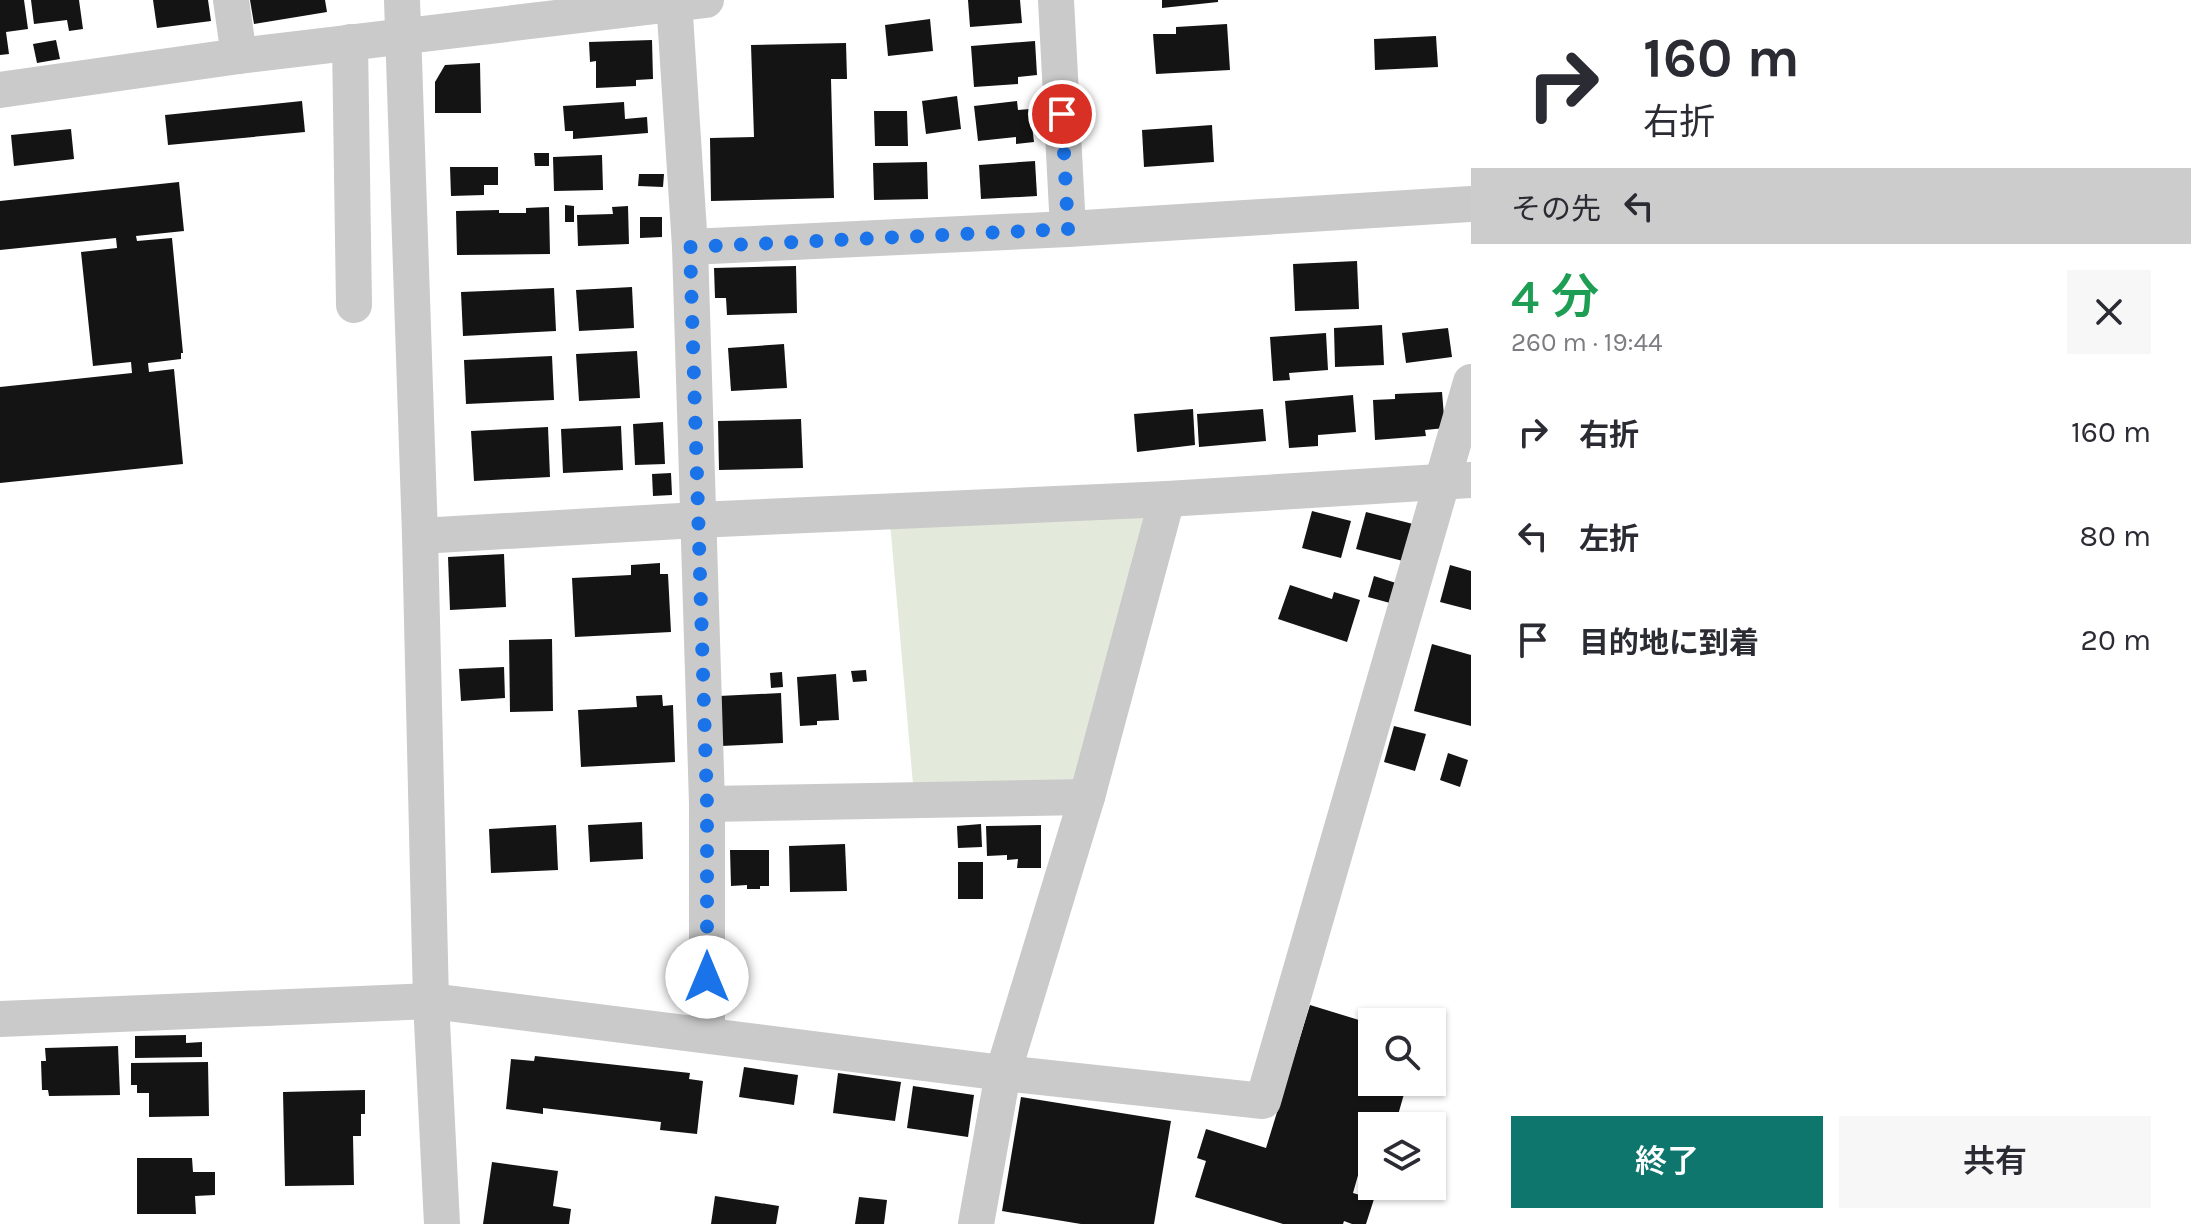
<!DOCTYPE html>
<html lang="ja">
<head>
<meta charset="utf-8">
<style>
	:root { --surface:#fff; --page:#f7f7f7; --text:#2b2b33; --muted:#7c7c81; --accent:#0f766e }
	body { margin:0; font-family:Karla,"Noto Sans JP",sans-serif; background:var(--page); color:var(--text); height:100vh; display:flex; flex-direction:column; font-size:30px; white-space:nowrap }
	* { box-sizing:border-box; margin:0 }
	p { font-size:26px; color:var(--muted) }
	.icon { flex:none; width:44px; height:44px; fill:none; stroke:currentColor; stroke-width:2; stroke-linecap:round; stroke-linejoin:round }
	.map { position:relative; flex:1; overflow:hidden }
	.details { display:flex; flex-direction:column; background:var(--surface); width:720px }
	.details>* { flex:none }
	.hud { background:#fff; color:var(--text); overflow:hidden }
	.controls { position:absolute; left:1358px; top:1008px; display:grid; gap:16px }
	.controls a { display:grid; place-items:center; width:88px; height:88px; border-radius:0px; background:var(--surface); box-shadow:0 2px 6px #0004; font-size:40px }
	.pin { position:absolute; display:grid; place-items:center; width:68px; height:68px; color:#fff; margin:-34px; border:4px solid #fff; border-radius:50%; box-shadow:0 2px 8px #0007 }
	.me { position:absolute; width:88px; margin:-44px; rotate:0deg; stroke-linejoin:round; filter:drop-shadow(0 0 6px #0008) }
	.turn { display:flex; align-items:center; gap:28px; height:168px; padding:0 40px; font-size:36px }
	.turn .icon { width:104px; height:104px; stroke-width:2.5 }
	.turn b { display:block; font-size:56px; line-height:68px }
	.then { display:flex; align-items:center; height:76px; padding:0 40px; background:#0003; gap:16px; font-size:30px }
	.round { display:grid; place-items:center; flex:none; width:84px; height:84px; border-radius:0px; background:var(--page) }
	.head { display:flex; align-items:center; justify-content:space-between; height:136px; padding:0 40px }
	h1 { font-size:48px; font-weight:600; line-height:60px; color:#1e9e55 }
	.primary-button { display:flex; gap:16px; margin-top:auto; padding:16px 40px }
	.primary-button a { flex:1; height:92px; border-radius:0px; background:var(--accent); color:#fff; font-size:32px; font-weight:600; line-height:92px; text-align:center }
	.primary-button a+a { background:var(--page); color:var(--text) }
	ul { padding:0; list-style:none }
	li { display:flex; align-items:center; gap:24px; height:104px; padding:0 40px }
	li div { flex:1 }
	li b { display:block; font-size:30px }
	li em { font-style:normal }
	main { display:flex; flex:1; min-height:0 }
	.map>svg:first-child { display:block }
	.green { fill:#e3eadb }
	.building { fill:#141414 }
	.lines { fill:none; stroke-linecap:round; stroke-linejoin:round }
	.street { stroke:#cacaca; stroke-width:36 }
	.route { stroke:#1a73e8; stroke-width:14; stroke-dasharray:0 25.2 }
</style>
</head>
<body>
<main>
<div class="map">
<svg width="1471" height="1224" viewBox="0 0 1471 1224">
	<rect width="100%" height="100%" fill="#fff"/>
	<!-- green -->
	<path class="green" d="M1153 514 1076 782 913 784 890 523Z"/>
	<!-- building -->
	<g class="building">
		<path d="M0 0H24L28 29 6 32 9 54 0 55Z"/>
		<path d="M31 0H79L83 29 69 31 67 20 34 24Z"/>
		<path d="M153 0H208L211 21 157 28Z"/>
		<path d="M250 0H325L327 12 254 24Z"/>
		<path d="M968 0H1020L1022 23 970 27Z"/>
		<path d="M1162 0H1218V2L1162 8Z"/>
		<path d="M930 19 933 51 888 56 885 25Z"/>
		<path d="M1227 24 1230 70 1156 74 1153 34H1176V27Z"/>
		<path d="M1436 36 1438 67 1375 70 1374 39Z"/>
		<path d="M56 40 60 59 37 63 33 44Z"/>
		<path d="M652 40 653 79 636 80V86L596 88V61L590 62 589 42Z"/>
		<path d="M1035 41 1037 75 1018 77V84L974 87 971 46Z"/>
		<path d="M846 43 847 79H831L834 198 711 201 710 138 754 137 751 45Z"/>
		<path d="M480 63 481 113H435V82L445 65Z"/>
		<path d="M957 96 961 129 926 134 922 101Z"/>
		<path d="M302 101 305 132 168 145 165 115Z"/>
		<path d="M1017 101 1018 110 1030 109 1034 142 1016 144V137L978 141 974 106Z"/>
		<path d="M624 102 625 119 647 117 648 133 573 139V131H565L563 106Z"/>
		<path d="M874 111H907L908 146H875Z"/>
		<path d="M1212 125 1214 162 1144 167 1142 130Z"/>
		<path d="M71 129 74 159 14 166 11 135Z"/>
		<path d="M534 153H549V166H535Z"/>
		<path d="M602 155 603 190 554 191 553 157Z"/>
		<path d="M1035 161 1037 196 981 199 979 165Z"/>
		<path d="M927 162 928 199 874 200 873 163Z"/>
		<path d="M450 167H498V185H484V195L451 196Z"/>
		<path d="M639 174H664L663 187 638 186Z"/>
		<path d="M179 182 184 231 136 236 137 241 172 238 183 353H181V359L148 363 149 372 174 369 183 464 0 483V387L132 373 131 362 93 366 81 252 117 248 116 238 0 250V201Z"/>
		<path d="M565 205 574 206V222H565Z"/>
		<path d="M628 206 629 244 578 246 577 215 613 214 612 207Z"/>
		<path d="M549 207 550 254 457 255 456 211 499 210V213H526V208Z"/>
		<path d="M640 217H662V237L640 238Z"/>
		<path d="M1357 261 1359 309 1295 311 1293 264Z"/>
		<path d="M796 266 797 313 727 315 726 298H715L714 268Z"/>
		<path d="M632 287 634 328 579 331 576 290Z"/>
		<path d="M554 288 556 331 463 336 461 292Z"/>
		<path d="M1382 325 1384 365 1335 367 1334 328Z"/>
		<path d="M1448 328 1452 357 1406 363 1402 333Z"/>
		<path d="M1326 333 1328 370 1289 373 1290 380 1273 381 1270 337Z"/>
		<path d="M784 344 787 388 731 391 728 348Z"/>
		<path d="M637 351 640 398 579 401 576 354Z"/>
		<path d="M552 356 554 400 466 404 464 360Z"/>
		<path d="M1442 392 1445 428 1425 430 1426 436 1375 440 1373 400 1395 399V394Z"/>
		<path d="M1353 395 1356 432 1318 435V446L1289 448 1285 401Z"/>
		<path d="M1193 409 1195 445 1137 452 1134 414Z"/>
		<path d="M1263 409 1266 441 1199 447 1197 414Z"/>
		<path d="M801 419 803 468 719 470 718 421Z"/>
		<path d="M663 422 665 464 635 465 633 424Z"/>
		<path d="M621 426 623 470 563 473 561 429Z"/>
		<path d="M548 427 550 477 474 481 471 431Z"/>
		<path d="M671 473 672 495 653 496 652 474Z"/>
		<path d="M1312 511 1351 521 1341 558 1302 548Z"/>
		<path d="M1366 512 1413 524 1403 561 1356 549Z"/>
		<path d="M504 554 506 607 450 610 448 557Z"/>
		<path d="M660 563V574H668L671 632 575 637 572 578 631 575V565Z"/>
		<path d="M1450 565 1471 571V610L1440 602Z"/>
		<path d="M1374 576 1396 583 1390 603 1368 597Z"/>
		<path d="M1290 585 1332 599 1334 592 1360 600 1347 642 1278 619Z"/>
		<path d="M552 639 553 711 510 712 509 640Z"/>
		<path d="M1432 644 1471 655V726L1414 711Z"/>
		<path d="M504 667 505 698 461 701 459 669Z"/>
		<path d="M866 670 867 681 853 682 851 671Z"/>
		<path d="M782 672 783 687 771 688 770 673Z"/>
		<path d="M836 674 839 720 817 721V725L800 726 797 677Z"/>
		<path d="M781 693 783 743 721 746 719 696Z"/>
		<path d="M662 695 663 706 673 705 675 762 581 767 578 710 637 707 636 696Z"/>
		<path d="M1394 726 1426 734 1415 771 1384 762Z"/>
		<path d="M1448 753 1468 760 1460 787 1440 780Z"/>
		<path d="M642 822 643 859 590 862 588 825Z"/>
		<path d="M981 824 982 847 958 848 957 826Z"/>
		<path d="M556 825 558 870 491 873 489 829Z"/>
		<path d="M1041 825V868H1017L1018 859 1007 860V855L987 856 986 826Z"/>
		<path d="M845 844 847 891 790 892 789 846Z"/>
		<path d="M730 850H769V886H760V889H747V885L731 886Z"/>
		<rect x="958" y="862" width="25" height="37"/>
		<path d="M1310 1005 1372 1024V1082H1387L1385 1089 1404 1094 1396 1122 1376 1116 1372 1126 1353 1193 1374 1199 1366 1224H1352L1344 1221 1343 1224H1283L1195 1197 1206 1161 1197 1158 1206 1129 1266 1148Z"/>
		<path d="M186 1035V1043L202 1042V1057L135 1058V1036Z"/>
		<path d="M118 1046 120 1095 49 1096 48 1090H42L41 1061H46L45 1048Z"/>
		<path d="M535 1056 690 1073 689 1079 703 1081 697 1134 660 1130 661 1122 543 1108V1114L506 1109 511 1059 534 1061Z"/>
		<path d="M208 1062 209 1116 149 1117V1093H137V1085H131V1063Z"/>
		<path d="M744 1067 798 1075 794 1105 739 1097Z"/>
		<path d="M838 1073 901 1082 895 1121 833 1113Z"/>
		<path d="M913 1086 974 1095 968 1137 907 1128Z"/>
		<path d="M365 1090V1114H361V1136H353L354 1185 285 1186 283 1092Z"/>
		<path d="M1021 1097 1171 1121 1154 1224H1081L1002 1211Z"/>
		<path d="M137 1158H192L193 1172H215V1195L195 1196 196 1214H137Z"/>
		<path d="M492 1162 558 1171 553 1206 571 1209 569 1224H483Z"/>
		<path d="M715 1196 779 1206 776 1224H711Z"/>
		<path d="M859 1197 887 1200 884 1224H855Z"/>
	</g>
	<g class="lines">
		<!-- street -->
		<g class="street">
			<path d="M231 0 239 56"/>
			<path d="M402 0 420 536 431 1001 442 1224"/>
			<path d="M674 0 690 247 707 804V1034"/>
			<path d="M1056 0 1068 229"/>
			<path d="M350 42 354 305"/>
			<path d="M0 90 239 56 706 0"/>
			<path d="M690 247 1068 229 1471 204"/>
			<path d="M420 536 697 520 1167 499 1471 480"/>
			<path d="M707 804 1087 797"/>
			<path d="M0 1019 431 1001 1003 1073 1263 1101 1471 382"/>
			<path d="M976 1224 1003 1073 1087 797 1167 499"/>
		</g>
	</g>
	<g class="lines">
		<!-- route -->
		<path class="route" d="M707 977V804L690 247 1068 229 1062 114"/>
	</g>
</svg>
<div class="controls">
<a><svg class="icon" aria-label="search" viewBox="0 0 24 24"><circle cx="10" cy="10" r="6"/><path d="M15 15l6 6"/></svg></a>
<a><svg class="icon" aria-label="layers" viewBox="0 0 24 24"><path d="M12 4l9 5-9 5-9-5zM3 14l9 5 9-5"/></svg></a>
</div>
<div class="pin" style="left:1062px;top:114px;background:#d93025"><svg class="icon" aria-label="arrive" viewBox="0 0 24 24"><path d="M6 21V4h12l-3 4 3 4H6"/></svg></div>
<svg class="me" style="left:707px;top:977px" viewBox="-20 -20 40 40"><circle r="19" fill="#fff"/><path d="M0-13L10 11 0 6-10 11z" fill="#1a73e8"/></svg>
</div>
<section class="details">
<div class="hud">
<div class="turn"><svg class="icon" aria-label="right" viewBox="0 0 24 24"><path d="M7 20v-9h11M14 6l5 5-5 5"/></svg><div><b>160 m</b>右折</div></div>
<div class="then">その先<svg class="icon" aria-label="left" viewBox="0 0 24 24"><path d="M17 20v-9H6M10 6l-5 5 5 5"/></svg></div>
</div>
<div class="head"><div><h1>4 分</h1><p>260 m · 19:44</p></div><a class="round"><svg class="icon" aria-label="close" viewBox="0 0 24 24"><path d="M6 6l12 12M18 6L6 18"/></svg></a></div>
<ul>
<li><svg class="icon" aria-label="right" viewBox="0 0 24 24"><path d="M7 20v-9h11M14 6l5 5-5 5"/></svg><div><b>右折</b></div><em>160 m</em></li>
<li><svg class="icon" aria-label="left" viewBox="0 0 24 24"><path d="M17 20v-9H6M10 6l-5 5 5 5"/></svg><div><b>左折</b></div><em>80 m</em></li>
<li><svg class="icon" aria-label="arrive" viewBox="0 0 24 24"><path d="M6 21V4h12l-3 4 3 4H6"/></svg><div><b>目的地に到着</b></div><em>20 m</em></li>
</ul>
<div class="primary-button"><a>終了</a><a>共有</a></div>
</section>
</main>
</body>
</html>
